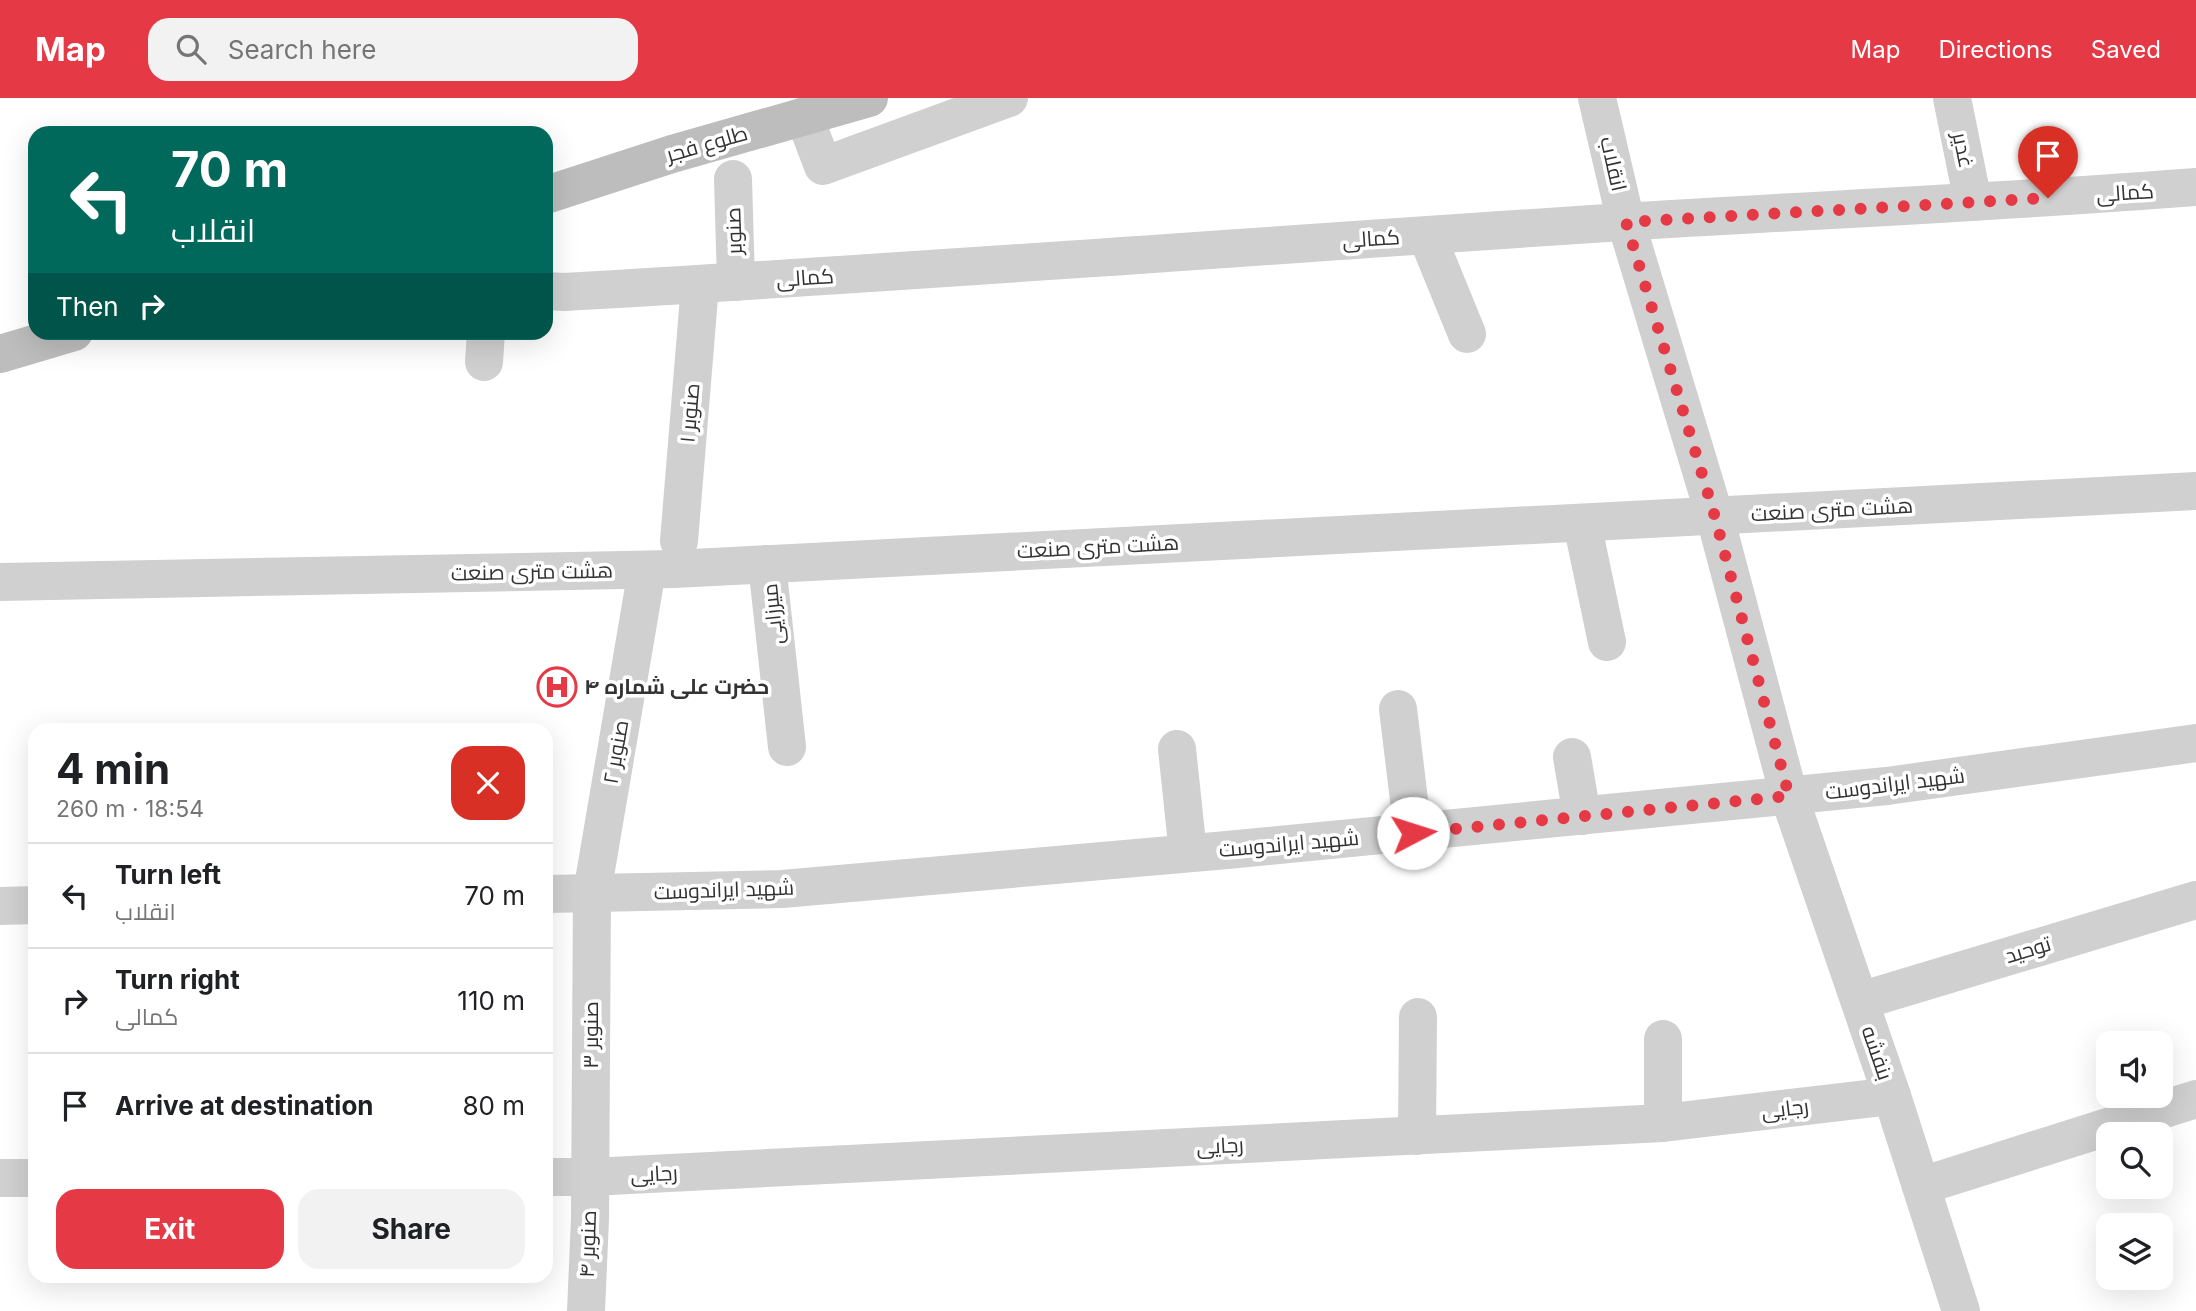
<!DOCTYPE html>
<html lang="en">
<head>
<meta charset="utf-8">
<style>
	:root { --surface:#fff; --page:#f2f2f2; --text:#202124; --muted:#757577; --line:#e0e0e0; --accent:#e63946 }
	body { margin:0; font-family:Inter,Cairo,sans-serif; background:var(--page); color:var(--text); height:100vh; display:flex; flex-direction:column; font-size:26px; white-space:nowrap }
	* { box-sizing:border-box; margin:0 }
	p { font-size:23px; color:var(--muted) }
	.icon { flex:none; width:38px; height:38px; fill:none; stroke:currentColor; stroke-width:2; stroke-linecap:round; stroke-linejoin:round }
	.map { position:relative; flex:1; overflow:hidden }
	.sheet { position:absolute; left:28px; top:625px; width:525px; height:560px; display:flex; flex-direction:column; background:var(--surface); border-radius:21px; box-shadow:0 7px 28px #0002 }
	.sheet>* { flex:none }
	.top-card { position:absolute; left:28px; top:28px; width:525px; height:214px; border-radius:21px; box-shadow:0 7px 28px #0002; background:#00695c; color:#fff; overflow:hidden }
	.fabs { position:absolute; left:2096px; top:933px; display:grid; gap:14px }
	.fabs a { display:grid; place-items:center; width:77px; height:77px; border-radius:14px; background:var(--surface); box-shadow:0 7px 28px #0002; font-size:35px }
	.pin { position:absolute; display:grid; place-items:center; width:60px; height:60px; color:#fff; margin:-72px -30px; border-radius:50% 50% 50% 0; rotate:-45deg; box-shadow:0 0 7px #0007 }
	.pin .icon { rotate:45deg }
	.me { position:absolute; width:77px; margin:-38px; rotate:85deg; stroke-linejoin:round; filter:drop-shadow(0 0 5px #0008) }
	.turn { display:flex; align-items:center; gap:24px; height:147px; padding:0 28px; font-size:32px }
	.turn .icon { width:91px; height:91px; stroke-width:2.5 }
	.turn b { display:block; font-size:49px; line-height:60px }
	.then { display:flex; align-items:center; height:66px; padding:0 28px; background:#0003; gap:14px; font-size:26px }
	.round { display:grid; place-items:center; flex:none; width:74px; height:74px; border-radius:21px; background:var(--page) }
	.head { display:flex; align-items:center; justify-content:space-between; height:119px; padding:0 28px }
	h1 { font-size:42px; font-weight:700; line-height:52px }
	.primary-button { display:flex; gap:14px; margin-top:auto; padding:14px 28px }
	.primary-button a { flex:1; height:80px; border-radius:21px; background:var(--accent); color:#fff; font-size:28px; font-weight:700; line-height:80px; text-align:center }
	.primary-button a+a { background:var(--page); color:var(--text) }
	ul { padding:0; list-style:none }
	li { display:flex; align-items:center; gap:21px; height:105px; padding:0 28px; border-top:2px solid var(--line) }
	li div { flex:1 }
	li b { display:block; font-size:26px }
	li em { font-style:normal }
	header { display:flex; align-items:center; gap:42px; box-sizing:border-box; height:98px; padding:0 35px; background:var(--accent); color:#fff }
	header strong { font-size:33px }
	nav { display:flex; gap:38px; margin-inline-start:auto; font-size:24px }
	.search { width:490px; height:63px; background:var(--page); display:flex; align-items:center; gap:18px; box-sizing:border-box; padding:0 24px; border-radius:21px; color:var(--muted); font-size:26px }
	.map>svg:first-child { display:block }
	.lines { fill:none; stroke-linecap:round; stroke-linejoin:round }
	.street { stroke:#d0d0d0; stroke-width:38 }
	.secondary { stroke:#bdbdbd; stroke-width:38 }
	.route { stroke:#e63946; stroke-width:12; stroke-dasharray:0 21.6 }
	.labels { text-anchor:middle; stroke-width:7; stroke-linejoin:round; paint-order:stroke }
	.street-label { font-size:21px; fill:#333; stroke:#fff }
	.poi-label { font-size:21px; font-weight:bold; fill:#333; stroke:#fff; text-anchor:start }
</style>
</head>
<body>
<header>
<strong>Map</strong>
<div class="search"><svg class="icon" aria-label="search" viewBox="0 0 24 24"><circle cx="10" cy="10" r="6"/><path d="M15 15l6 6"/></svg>Search here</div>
<nav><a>Map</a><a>Directions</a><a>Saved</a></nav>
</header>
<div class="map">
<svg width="2196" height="1213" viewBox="0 0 2196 1213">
	<rect width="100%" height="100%" fill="#fff"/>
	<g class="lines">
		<!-- street -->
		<g class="street">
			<path d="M1597 0 1626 124 1715 419 1789 698 1892 998 1961 1213"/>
			<path d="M1952 0 1973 104"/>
			<path d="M804 18 823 68 1009 0"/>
			<path d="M733 81 736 184"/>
			<path d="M1427 138 1467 236"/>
			<path d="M546 193 564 194C917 174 1269 147 1622 124 1813 112 2005 104 2196 89"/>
			<path d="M484 264 486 234"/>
			<path d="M1582 425 1607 544"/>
			<path d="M679 443 700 187"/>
			<path d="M767 466 787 649"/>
			<path d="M0 484 674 471 2196 393"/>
			<path d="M1398 611 1413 735"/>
			<path d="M1177 651 1188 755"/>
			<path d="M1572 659 1582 718"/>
			<path d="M546 796 782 791 1227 752 1887 688 2196 645"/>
			<path d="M0 808 35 807"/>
			<path d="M1860 903 2196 802"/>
			<path d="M1663 941V1025"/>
			<path d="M1417 1038 1418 919"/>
			<path d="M546 1079H590L1663 1025 1892 998"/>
			<path d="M0 1080H35"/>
			<path d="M1921 1088 2196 1001"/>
			<path d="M586 1213 590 1121 592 795 647 472"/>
		</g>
		<!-- secondary -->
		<g class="secondary">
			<path d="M546 97 672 56 869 0"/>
			<path d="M0 256 74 234"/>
		</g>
	</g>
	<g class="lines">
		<!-- route -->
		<path class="route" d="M1413 735 1789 698 1715 419 1626 124 2048 100"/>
	</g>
	<!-- icons -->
	<defs>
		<g id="hospital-ring" transform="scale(2.0125)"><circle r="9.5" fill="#fff" stroke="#e63946" stroke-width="1.5"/><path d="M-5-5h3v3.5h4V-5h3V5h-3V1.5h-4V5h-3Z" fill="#e63946"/></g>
	</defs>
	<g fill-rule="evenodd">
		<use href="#hospital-ring" x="557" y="589"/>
	</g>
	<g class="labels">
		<!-- street labels -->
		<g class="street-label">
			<text transform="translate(707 46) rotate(-16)" y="7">طلوع فجر</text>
			<text transform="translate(1963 52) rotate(78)" y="7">غدیر</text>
			<text transform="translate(1613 66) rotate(77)" y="7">انقلاب</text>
			<text transform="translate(2125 95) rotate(-4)" y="7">کمالی</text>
			<text transform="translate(734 133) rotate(-92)" y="7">صنوبر</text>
			<text transform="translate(1371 141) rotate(-4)" y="7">کمالی</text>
			<text transform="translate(805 180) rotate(-4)" y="7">کمالی</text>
			<text transform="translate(690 315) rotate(-85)" y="7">صنوبر ۱</text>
			<text transform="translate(1832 412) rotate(-3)" y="7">هشت متری صنعت</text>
			<text transform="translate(1098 449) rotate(-3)" y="7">هشت متری صنعت</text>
			<text transform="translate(532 474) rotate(-1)" y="7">هشت متری صنعت</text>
			<text transform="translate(773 516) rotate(-96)" y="7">میرزایی</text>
			<text transform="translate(616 654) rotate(-80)" y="7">صنوبر ۲</text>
			<text transform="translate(1895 686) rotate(-7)" y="7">شهید ایراندوست</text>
			<text transform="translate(1289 746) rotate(-5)" y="7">شهید ایراندوست</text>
			<text transform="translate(724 792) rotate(-2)" y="7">شهید ایراندوست</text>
			<text transform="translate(2028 852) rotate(-17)" y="7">توحید</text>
			<text transform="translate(591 937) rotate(-90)" y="7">صنوبر ۳</text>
			<text transform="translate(1877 955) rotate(71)" y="7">بنفشه</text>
			<text transform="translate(1785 1011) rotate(-7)" y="7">رجایی</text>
			<text transform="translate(1220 1048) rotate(-3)" y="7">رجایی</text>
			<text transform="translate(654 1076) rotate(-3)" y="7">رجایی</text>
			<text transform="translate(588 1146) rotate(-88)" y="7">صنوبر ۴</text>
		</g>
		<!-- poi labels -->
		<g class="poi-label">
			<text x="584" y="596">حضرت علی شماره ۴</text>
		</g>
	</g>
</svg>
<div class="fabs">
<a><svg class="icon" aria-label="sound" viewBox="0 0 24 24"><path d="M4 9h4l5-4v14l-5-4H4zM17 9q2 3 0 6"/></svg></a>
<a><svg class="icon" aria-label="search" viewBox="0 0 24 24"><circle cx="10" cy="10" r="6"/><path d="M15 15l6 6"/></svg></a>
<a><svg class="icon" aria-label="layers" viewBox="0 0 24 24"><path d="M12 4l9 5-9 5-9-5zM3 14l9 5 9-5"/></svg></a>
</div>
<div class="pin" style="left:2048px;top:100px;background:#d93025"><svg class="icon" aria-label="arrive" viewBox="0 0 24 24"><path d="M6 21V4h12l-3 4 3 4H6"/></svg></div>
<svg class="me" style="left:1413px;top:735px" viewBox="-20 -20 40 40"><circle r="19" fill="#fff"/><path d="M0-13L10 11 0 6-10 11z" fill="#e63946"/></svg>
<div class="top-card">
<div class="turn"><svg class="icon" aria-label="left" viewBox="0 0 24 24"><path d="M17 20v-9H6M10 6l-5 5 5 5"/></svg><div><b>70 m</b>انقلاب</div></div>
<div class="then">Then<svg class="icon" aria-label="right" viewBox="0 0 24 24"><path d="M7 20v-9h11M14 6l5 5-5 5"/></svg></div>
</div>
<section class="sheet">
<div class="head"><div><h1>4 min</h1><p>260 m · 18:54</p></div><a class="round" style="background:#d93025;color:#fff"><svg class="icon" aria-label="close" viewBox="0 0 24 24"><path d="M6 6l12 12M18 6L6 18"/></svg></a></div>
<ul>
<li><svg class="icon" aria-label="left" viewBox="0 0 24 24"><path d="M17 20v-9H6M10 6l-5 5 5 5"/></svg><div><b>Turn left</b><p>انقلاب</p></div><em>70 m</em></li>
<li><svg class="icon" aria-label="right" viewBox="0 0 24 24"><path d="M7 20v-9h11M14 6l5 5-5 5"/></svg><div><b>Turn right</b><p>کمالی</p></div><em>110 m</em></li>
<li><svg class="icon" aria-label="arrive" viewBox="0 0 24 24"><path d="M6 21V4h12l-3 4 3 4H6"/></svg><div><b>Arrive at destination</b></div><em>80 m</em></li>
</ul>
<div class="primary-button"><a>Exit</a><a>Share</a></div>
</section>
</div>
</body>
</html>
